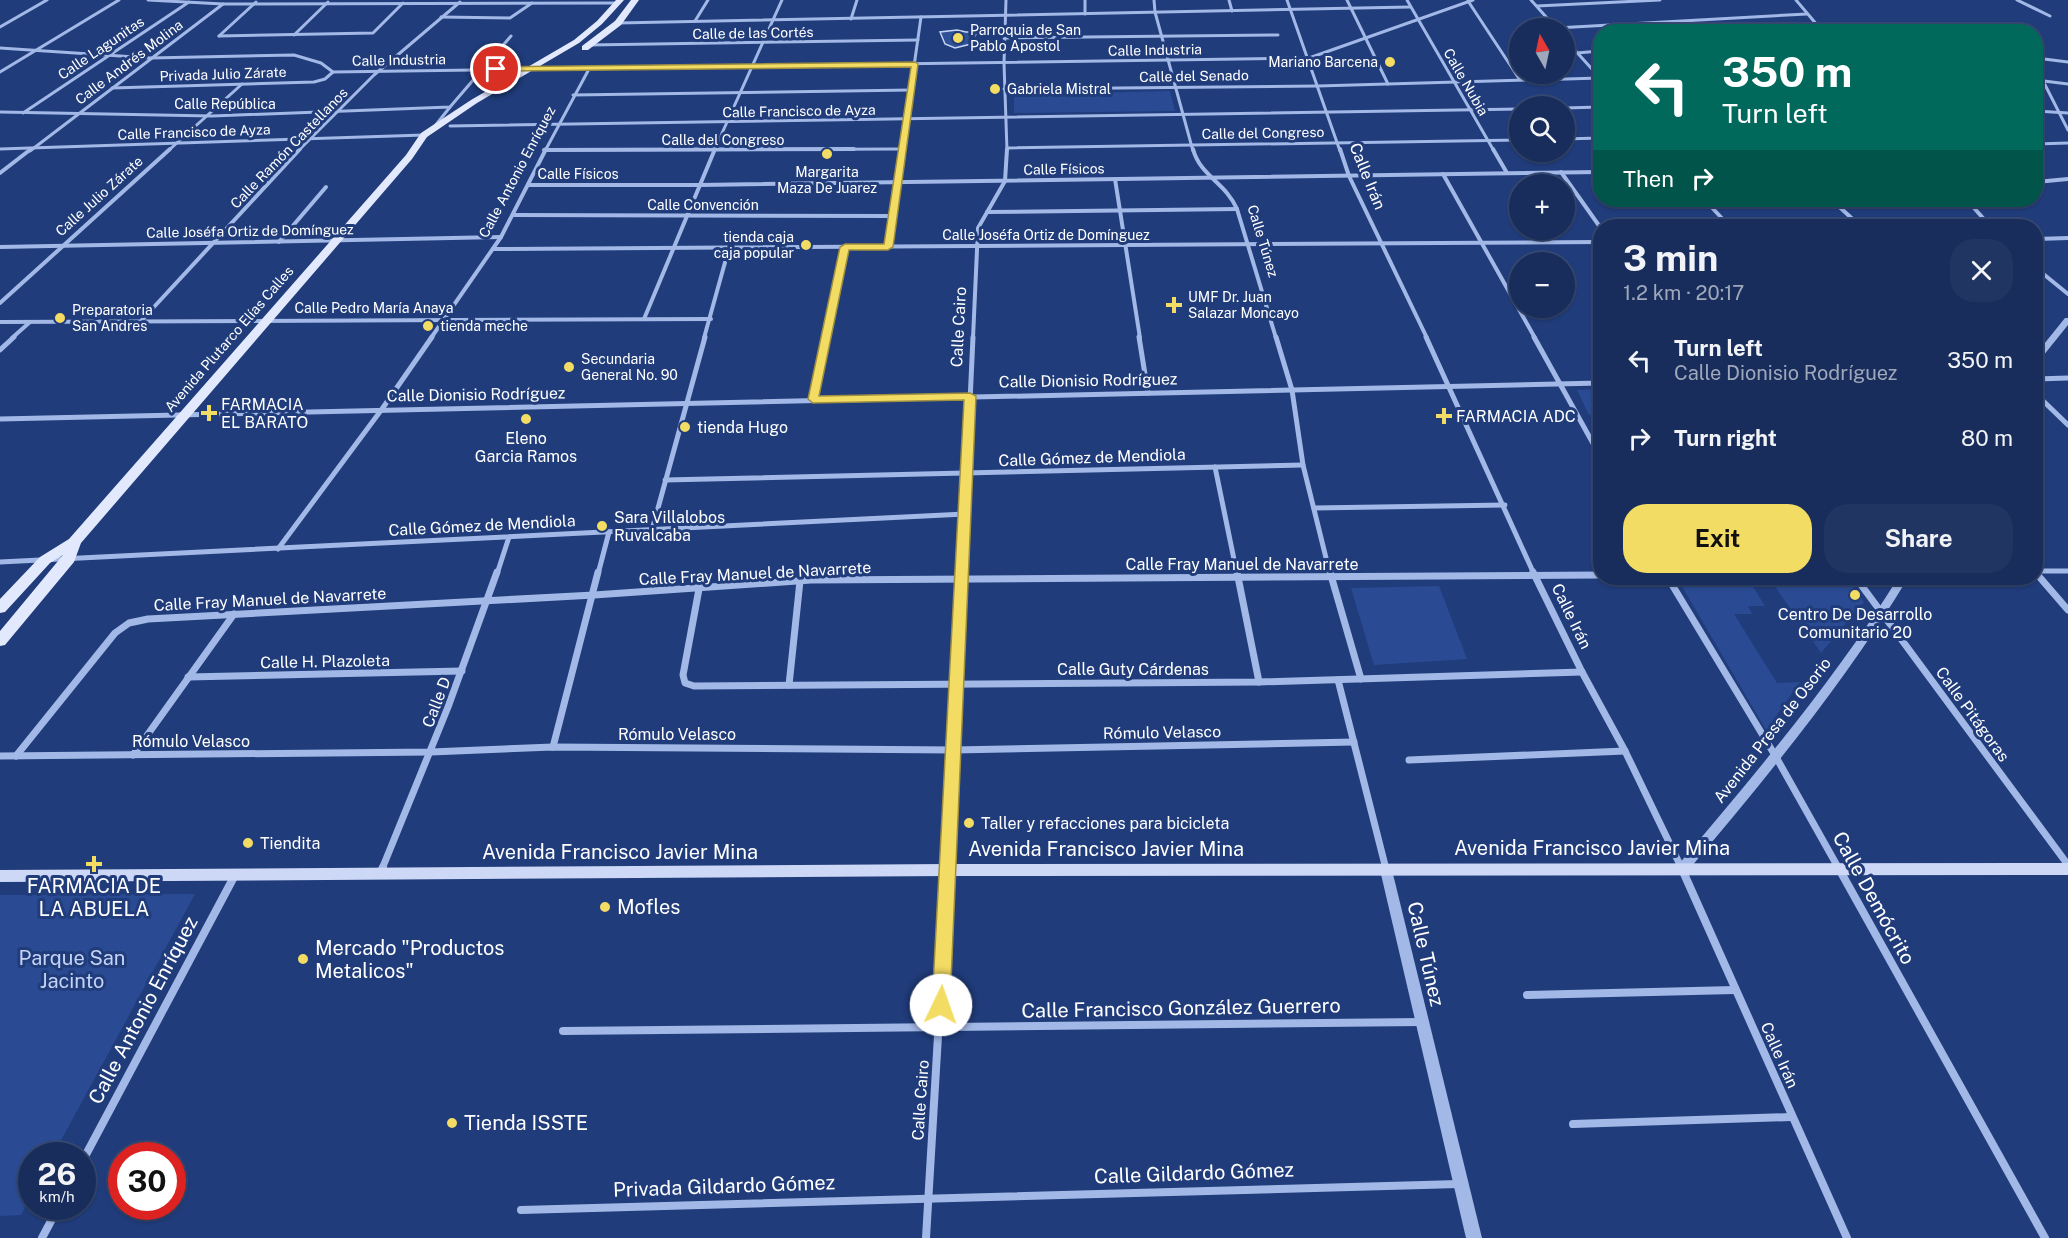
<!DOCTYPE html>
<html lang="en">
<head>
<meta charset="utf-8">
<style>
	:root { --surface:#182d5c; --page:#213562; --text:#f1f3f6; --muted:#9fa8bb; --line:#364972; --accent:#f3dc63 }
	body { margin:0; font-family:"Public Sans",sans-serif; background:var(--page); color:var(--text); height:100vh; display:flex; flex-direction:column; font-size:22px; white-space:nowrap }
	* { box-sizing:border-box; margin:0 }
	p { font-size:20px; color:var(--muted) }
	.icon { flex:none; width:33px; height:33px; fill:none; stroke:currentColor; stroke-width:2; stroke-linecap:round; stroke-linejoin:round }
	.map { position:relative; flex:1; overflow:hidden }
	.side { position:absolute; left:1593px; top:219px; width:450px; height:366px; display:flex; flex-direction:column; background:var(--surface); border-radius:24px; box-shadow:0 2px 4px #0004,0 0 0 2px var(--line) }
	.side>* { flex:none }
	.top-card { position:absolute; left:1593px; top:24px; width:450px; height:183px; border-radius:24px; box-shadow:0 2px 4px #0004,0 0 0 2px var(--line); background:#00695c; color:#fff; overflow:hidden }
	.needle { width:39px; rotate:351deg }
	.tools { position:absolute; left:1509px; top:18px; display:grid; gap:12px }
	.tools a { display:grid; place-items:center; width:66px; height:66px; border-radius:50%; background:var(--surface); box-shadow:0 2px 4px #0004,0 0 0 2px var(--line); font-size:30px }
	.speed { position:absolute; left:18px; top:1142px; display:flex; gap:12px; font-size:30px; font-weight:700; text-align:center }
	.speed>* { display:grid; place-content:center; width:78px; height:78px; border-radius:50%; background:var(--surface); box-shadow:0 2px 4px #0004,0 0 0 2px var(--line); line-height:1 }
	.speed small { font-size:15px; font-weight:400 }
	.speed .limit { border:9px solid #d22; background:#fff; color:#111 }
	.pin { position:absolute; display:grid; place-items:center; width:51px; height:51px; color:#fff; margin:-26px; border:3px solid #fff; border-radius:50%; box-shadow:0 2px 6px #0007 }
	.me { position:absolute; width:66px; margin:-33px; rotate:3deg; stroke-linejoin:round; filter:drop-shadow(0 0 4px #0008) }
	.turn { display:flex; align-items:center; gap:21px; height:126px; padding:0 30px; font-size:27px }
	.turn .icon { width:78px; height:78px; stroke-width:2.5 }
	.turn b { display:block; font-size:42px; line-height:51px }
	.then { display:flex; align-items:center; height:57px; padding:0 30px; background:#0003; gap:12px; font-size:22px }
	.round { display:grid; place-items:center; flex:none; width:63px; height:63px; border-radius:24px; background:var(--page) }
	.overview { display:flex; align-items:center; justify-content:space-between; height:102px; padding:0 30px }
	h1 { font-size:36px; font-weight:700; line-height:45px }
	.cta { display:flex; gap:12px; margin-top:auto; padding:12px 30px }
	.cta a { flex:1; height:69px; border-radius:24px; background:var(--accent); color:#111; font-size:24px; font-weight:700; line-height:69px; text-align:center }
	.cta a+a { background:var(--page); color:var(--text) }
	ul { padding:0; list-style:none }
	li { display:flex; align-items:center; gap:18px; height:78px; padding:0 30px }
	li div { flex:1 }
	li b { display:block; font-size:22px }
	li em { font-style:normal }
	.map>svg:first-child { display:block }
	.green { fill:#2a4b93 }
	.building { fill:#305098; stroke:#c5d4f5; stroke-width:1.5 }
	.lines { fill:none; stroke-linecap:round; stroke-linejoin:round }
	.pedestrian { stroke:#a2b8e6; stroke-width:3 }
	.minor-far4 { stroke:#a2b8e6; stroke-width:3 }
	.minor-far3 { stroke:#a2b8e6; stroke-width:4 }
	.minor-far2 { stroke:#a2b8e6; stroke-width:5 }
	.minor-far1 { stroke:#a2b8e6; stroke-width:7 }
	.minor { stroke:#a2b8e6; stroke-width:8 }
	.tertiary { fill:#a2b8e6; fill-rule:evenodd }
	.secondary { fill:#ccd8f5; fill-rule:evenodd }
	.primary { fill:#e3e9fd; fill-rule:evenodd }
	.route { fill:#f3dc63; stroke:#9e8f40; stroke-width:1.5 }
	.poi-dot { fill:#f3dc63; stroke:#203c7b; stroke-width:2 }
	.labels { text-anchor:middle; stroke-width:6; stroke-linejoin:round; paint-order:stroke }
	.far-poi-label { font-size:14px; fill:#fff; stroke:#203c7b; text-anchor:start }
	.far-street-label { font-size:14px; fill:#fff; stroke:#203c7b }
	.street-label { font-size:16px; fill:#fff; stroke:#203c7b }
	.poi-label { font-size:16px; fill:#fff; stroke:#203c7b; text-anchor:start }
	.near-street-label { font-size:20px; fill:#fff; stroke:#203c7b }
	.near-poi-label { font-size:20px; fill:#fff; stroke:#203c7b; text-anchor:start }
	.near-park-label { font-size:20px; fill:#c5d4f5; stroke:#203c7b }
</style>
</head>
<body>
<div class="map">
<svg width="2068" height="1238" viewBox="0 0 2068 1238">
	<rect width="100%" height="100%" fill="#203c7b"/>
	<!-- green -->
	<g class="green">
		<path d="M1170 91 1175 111 1014 113V95Z"/>
		<path d="M1600 389V414L1589 415 1577 390Z"/>
		<path d="M1848 580 1864 602 1821 653 1774 585H1752L1765 606H1748L1752 614H1734L1777 683 1800 682 1766 730 1680 583Z"/>
		<path d="M1439 586 1467 659 1374 665 1351 588Z"/>
		<path d="M195 894 53 1155H32L31 1195 21 1215 0 1216V895Z"/>
	</g>
	<!-- building -->
	<path class="building" d="M957 30 966 32H977L971 44 955 48 945 44 940 32Z"/>
	<g class="lines">
		<!-- pedestrian -->
		<path class="pedestrian" d="M435 126 450 107"/>
		<!-- minor-far4 -->
		<g class="minor-far4">
			<path d="M148 0 223 4 618 3"/>
			<path d="M1006 0 1004 63 1007 151"/>
			<path d="M1085 0V14"/>
			<path d="M1154 0 1155 12 1193 151"/>
			<path d="M1229 0 1232 11"/>
			<path d="M1287 0 1340 151"/>
			<path d="M1347 0 1388 84"/>
			<path d="M1407 0 1494 151"/>
			<path d="M1531 0 1556 28 1807 14"/>
			<path d="M1796 0 1823 32"/>
			<path d="M2017 0 2050 16"/>
			<path d="M1468 1 1520 80"/>
			<path d="M1537 6 1660 0"/>
			<path d="M441 17 510 18 532 3"/>
			<path d="M851 19 857 0"/>
			<path d="M695 21 708 0"/>
			<path d="M618 23 1410 7"/>
			<path d="M0 27 47 0"/>
			<path d="M294 35 328 2"/>
			<path d="M219 36 373 33 403 3"/>
			<path d="M219 36 256 2"/>
			<path d="M1004 38 1278 35"/>
			<path d="M1564 38 1600 78"/>
			<path d="M589 45 918 40"/>
			<path d="M0 48 150 58 294 55 321 63 333 72 1309 58 1473 0"/>
			<path d="M1577 53 1600 51"/>
			<path d="M2036 58 2068 62"/>
			<path d="M2036 67 2068 130"/>
			<path d="M0 72 119 0"/>
			<path d="M2036 80 2068 84"/>
			<path d="M112 88 314 82 325 79 333 72"/>
			<path d="M1004 89 1318 86 1600 78"/>
			<path d="M573 95 911 90"/>
			<path d="M1564 108 1600 107"/>
			<path d="M2036 111 2068 113"/>
			<path d="M0 112 212 116 450 107 511 36"/>
			<path d="M23 113 189 2"/>
			<path d="M450 126 1520 109"/>
			<path d="M1564 139 1600 138"/>
			<path d="M2036 144 2068 143"/>
			<path d="M1007 148 1520 140"/>
			<path d="M0 149 424 135"/>
			<path d="M544 150 902 149"/>
			<path d="M30 151 223 4"/>
			<path d="M168 151 242 84"/>
			<path d="M298 151 374 75 460 2"/>
			<path d="M545 151 589 69"/>
			<path d="M714 151 782 0"/>
			<path d="M902 151 921 17"/>
		</g>
		<!-- minor-far3 -->
		<g class="minor-far3">
			<path d="M1193 149C1200 176 1226 183 1237 209L1276 338"/>
			<path d="M1340 149 1349 176 1427 338"/>
			<path d="M1493 149 1507 173"/>
			<path d="M544 150 854 149"/>
			<path d="M1561 172 1600 227"/>
			<path d="M0 173 31 149"/>
			<path d="M1443 174 1535 338"/>
			<path d="M1115 179 1140 338"/>
			<path d="M2036 182 2068 179"/>
			<path d="M528 185H700L1600 172"/>
			<path d="M1705 200 1729 226"/>
			<path d="M1832 200 1860 226"/>
			<path d="M1967 200 1990 226"/>
			<path d="M1712 206 1797 200"/>
			<path d="M987 212 1237 209"/>
			<path d="M514 215 893 216"/>
			<path d="M2036 239 2068 238"/>
			<path d="M279 242 326 187"/>
			<path d="M0 247 501 237"/>
			<path d="M888 247 902 149"/>
			<path d="M493 249 1600 242"/>
			<path d="M2036 268 2068 294"/>
			<path d="M0 303 170 149"/>
			<path d="M644 319 715 149"/>
			<path d="M141 321 300 149"/>
			<path d="M0 322 711 319"/>
			<path d="M12 338 30 322"/>
			<path d="M431 338 501 237 546 149"/>
			<path d="M704 338 729 248"/>
			<path d="M826 338 845 247"/>
			<path d="M973 338 978 228 1005 181 1007 149"/>
		</g>
		<!-- minor-far2 -->
		<g class="minor-far2">
			<path d="M1139 337 1148 393"/>
			<path d="M1276 337 1292 390 1303 465 1330 574"/>
			<path d="M1426 337 1534 574"/>
			<path d="M1534 337 1600 456"/>
			<path d="M0 350 14 337"/>
			<path d="M2036 379 2068 378"/>
			<path d="M2036 394 2068 425"/>
			<path d="M813 399 826 337"/>
			<path d="M0 419 1600 383"/>
			<path d="M1215 467 1237 574"/>
			<path d="M665 480 1303 465"/>
			<path d="M1314 508 1505 505"/>
			<path d="M652 530 705 337"/>
			<path d="M278 549 382 409 432 337"/>
			<path d="M0 562 965 514"/>
			<path d="M2036 571H2068"/>
			<path d="M497 574 509 537"/>
			<path d="M598 574 609 532"/>
			<path d="M962 574 973 337"/>
		</g>
		<!-- minor-far1 -->
		<g class="minor-far1">
			<path d="M1237 572 1259 682"/>
			<path d="M1330 572 1361 679"/>
			<path d="M1533 572 1582 672 1625 751 1682 869"/>
			<path d="M2036 573 2068 610"/>
			<path d="M1668 578 1776 757 1839 869"/>
			<path d="M1856 578 2068 865"/>
			<path d="M699 589 683 675 685 683 694 686 1259 682 1582 672"/>
			<path d="M188 677 462 671"/>
			<path d="M1338 680 1386 869"/>
			<path d="M789 685 800 581"/>
			<path d="M553 747 598 572"/>
			<path d="M133 755 234 614"/>
			<path d="M0 756 431 752 553 747 954 750 1354 742"/>
			<path d="M16 756 115 633 129 623 148 619 594 595 811 580 1600 575"/>
			<path d="M1409 760 1625 751"/>
			<path d="M382 869 448 707 497 572"/>
			<path d="M948 869 962 572"/>
		</g>
		<!-- minor -->
		<g class="minor">
			<path d="M1681 867 1847 1238"/>
			<path d="M1838 867 2045 1238"/>
			<path d="M380 874 383 867"/>
			<path d="M1527 995 1735 990"/>
			<path d="M563 1031 1423 1022"/>
			<path d="M1573 1124 1791 1117"/>
			<path d="M82 1162 235 875"/>
			<path d="M521 1210 1459 1184"/>
			<path d="M42 1238 59 1206"/>
			<path d="M926 1238 948 867"/>
		</g>
		<!-- tertiary -->
		<g class="tertiary">
			<path d="M2065 318H2068V325L2039 361H2036V354Z"/>
			<path d="M1898 578H1908C1844 684 1766 778 1686 873L1682 874 1678 873 1676 869 1678 865C1756 773 1834 681 1898 578Z"/>
			<path d="M1386 865 1390 866 1392 870 1482 1238H1466L1380 870 1382 866Z"/>
		</g>
		<!-- secondary -->
		<path class="secondary" d="M2068 863V875L948 876 0 882V870L948 864Z"/>
		<!-- primary -->
		<g class="primary">
			<path d="M616 0H624L602 24 579 43 477 103 427 137 412 159 81 543 74 562 5 645 0 646V631L63 555 50 563 5 612 0 613V599L40 557 69 539 406 155 421 133 471 100 574 40 597 21Z"/>
			<path d="M631 0H639L621 25 588 50H582V46L615 21Z"/>
		</g>
	</g>
	<!-- route -->
	<path class="route" d="M915 62 918 64 893 247 888 250H849L819 396 970 393 976 396 950 1005 948 1011 941 1013 935 1011 932 1005 964 400 813 403 808 399 840 247 845 244H884L911 67 496 71 492 69 496 67Z"/>
	<!-- markers -->
	<g class="poi-dot">
		<circle cx="958" cy="38" r="6"/>
		<circle cx="1390" cy="62" r="6"/>
		<circle cx="995" cy="89" r="6"/>
		<circle cx="827" cy="154" r="6"/>
		<circle cx="806" cy="245" r="6"/>
		<path d="M1171 296h6v6h6v6h-6v6h-6v-6h-6v-6h6z"/>
		<circle cx="60" cy="318" r="6"/>
		<circle cx="428" cy="326" r="6"/>
		<circle cx="569" cy="367" r="6"/>
		<path d="M206 404h6v6h6v6h-6v6h-6v-6h-6v-6h6z"/>
		<path d="M1441 407h6v6h6v6h-6v6h-6v-6h-6v-6h6z"/>
		<circle cx="526" cy="419" r="6"/>
		<circle cx="685" cy="427" r="6"/>
		<circle cx="602" cy="526" r="6"/>
		<circle cx="1855" cy="595" r="6"/>
		<circle cx="969" cy="823" r="6"/>
		<circle cx="248" cy="843" r="6"/>
		<path d="M91 855h6v6h6v6h-6v6h-6v-6h-6v-6h6z"/>
		<circle cx="605" cy="907" r="6"/>
		<circle cx="303" cy="959" r="6"/>
		<circle cx="452" cy="1123" r="6"/>
	</g>
	<g class="labels">
		<!-- far-poi labels -->
		<g class="far-poi-label">
			<text x="970" y="35">Parroquia de San<tspan x="970" dy="16">Pablo Apostol</tspan></text>
			<text x="1378" y="67" text-anchor="end">Mariano Barcena</text>
			<text x="1007" y="94">Gabriela Mistral</text>
			<text x="827" y="177" text-anchor="middle">Margarita<tspan x="827" dy="16">Maza De Juarez</tspan></text>
			<text x="794" y="242" text-anchor="end">tienda caja<tspan x="794" dy="16">caja popular</tspan></text>
			<text x="1188" y="302">UMF Dr. Juan<tspan x="1188" dy="16">Salazar Moncayo</tspan></text>
			<text x="72" y="315">Preparatoria<tspan x="72" dy="16">San Andres</tspan></text>
			<text x="440" y="331">tienda meche</text>
			<text x="581" y="364">Secundaria<tspan x="581" dy="16">General No. 90</tspan></text>
		</g>
		<!-- far-street labels -->
		<g class="far-street-label">
			<text transform="translate(753 33) rotate(-1)" y="5">Calle de las Cortés</text>
			<text transform="translate(101 48) rotate(-34)" y="5">Calle Lagunitas</text>
			<text transform="translate(1155 50) rotate(-1)" y="5">Calle Industria</text>
			<text transform="translate(399 60) rotate(-1)" y="5">Calle Industria</text>
			<text transform="translate(129 62) rotate(-37)" y="5">Calle Andrés Molina</text>
			<text transform="translate(223 74) rotate(-2)" y="5">Privada Julio Zárate</text>
			<text transform="translate(1194 76) rotate(-1)" y="5">Calle del Senado</text>
			<text transform="translate(1466 82) rotate(60)" y="5">Calle Nubia</text>
			<text x="225" y="109">Calle República</text>
			<text transform="translate(799 111) rotate(-1)" y="5">Calle Francisco de Ayza</text>
			<text transform="translate(194 132) rotate(-2)" y="5">Calle Francisco de Ayza</text>
			<text transform="translate(1263 133) rotate(-1)" y="5">Calle del Congreso</text>
			<text x="723" y="145">Calle del Congreso</text>
			<text transform="translate(289 148) rotate(-46)" y="5">Calle Ramón Castellanos</text>
			<text transform="translate(1064 169) rotate(-1)" y="5">Calle Físicos</text>
			<text transform="translate(517 172) rotate(-62)" y="5">Calle Antonio Enríquez</text>
			<text x="578" y="179">Calle Físicos</text>
			<text transform="translate(99 196) rotate(-42)" y="5">Calle Julio Zárate</text>
			<text x="703" y="210">Calle Convención</text>
			<text transform="translate(250 231) rotate(-1)" y="5">Calle Joséfa Ortiz de Domínguez</text>
			<text x="1046" y="240">Calle Joséfa Ortiz de Domínguez</text>
			<text transform="translate(1263 241) rotate(73)" y="5">Calle Túnez</text>
			<text x="374" y="313">Calle Pedro María Anaya</text>
			<text transform="translate(229 339) rotate(-49)" y="5">Avenida Plutarco Elías Calles</text>
		</g>
		<!-- street labels -->
		<g class="street-label">
			<text transform="translate(1368 176) rotate(68)" y="6">Calle Irán</text>
			<text transform="translate(958 327) rotate(-87)" y="6">Calle Cairo</text>
			<text transform="translate(1088 380) rotate(-1)" y="6">Calle Dionisio Rodríguez</text>
			<text transform="translate(476 394) rotate(-1)" y="6">Calle Dionisio Rodríguez</text>
			<text transform="translate(1092 457) rotate(-2)" y="6">Calle Gómez de Mendiola</text>
			<text transform="translate(482 525) rotate(-3)" y="6">Calle Gómez de Mendiola</text>
			<text x="1242" y="570">Calle Fray Manuel de Navarrete</text>
			<text transform="translate(755 573) rotate(-3)" y="6">Calle Fray Manuel de Navarrete</text>
			<text transform="translate(270 599) rotate(-3)" y="6">Calle Fray Manuel de Navarrete</text>
			<text transform="translate(1572 616) rotate(64)" y="6">Calle Irán</text>
			<text transform="translate(325 661) rotate(-1)" y="6">Calle H. Plazoleta</text>
			<text x="1133" y="675">Calle Guty Cárdenas</text>
			<text transform="translate(436 702) rotate(-69)" y="6">Calle D</text>
			<text transform="translate(1973 714) rotate(54)" y="6">Calle Pitágoras</text>
			<text transform="translate(1772 730) rotate(-52)" y="6">Avenida Presa de Osorio</text>
			<text transform="translate(1162 732) rotate(-1)" y="6">Rómulo Velasco</text>
			<text x="677" y="740">Rómulo Velasco</text>
			<text x="191" y="747">Rómulo Velasco</text>
			<text transform="translate(1780 1055) rotate(66)" y="6">Calle Irán</text>
			<text transform="translate(920 1100) rotate(-86)" y="6">Calle Cairo</text>
		</g>
		<!-- poi labels -->
		<g class="poi-label">
			<text x="221" y="410">FARMACIA<tspan x="221" dy="18">EL BARATO</tspan></text>
			<text x="1456" y="422">FARMACIA ADC</text>
			<text x="697" y="433">tienda Hugo</text>
			<text x="526" y="444" text-anchor="middle">Eleno<tspan x="526" dy="18">Garcia Ramos</tspan></text>
			<text x="614" y="523">Sara Villalobos<tspan x="614" dy="18">Ruvalcaba</tspan></text>
			<text x="1855" y="620" text-anchor="middle">Centro De Desarrollo<tspan x="1855" dy="18">Comunitario 20</tspan></text>
			<text x="981" y="829">Taller y refacciones para bicicleta</text>
			<text x="260" y="849">Tiendita</text>
		</g>
		<!-- near-street labels -->
		<g class="near-street-label">
			<text x="1592" y="855">Avenida Francisco Javier Mina</text>
			<text x="1106" y="856">Avenida Francisco Javier Mina</text>
			<text x="620" y="859">Avenida Francisco Javier Mina</text>
			<text transform="translate(1874 898) rotate(61)" y="7">Calle Demócrito</text>
			<text transform="translate(1426 954) rotate(77)" y="7">Calle Túnez</text>
			<text transform="translate(1181 1008) rotate(-1)" y="7">Calle Francisco González Guerrero</text>
			<text transform="translate(143 1010) rotate(-62)" y="7">Calle Antonio Enríquez</text>
			<text transform="translate(1194 1173) rotate(-2)" y="7">Calle Gildardo Gómez</text>
			<text transform="translate(724 1186) rotate(-2)" y="7">Privada Gildardo Gómez</text>
		</g>
		<!-- near-poi labels -->
		<g class="near-poi-label">
			<text x="94" y="893" text-anchor="middle">FARMACIA DE<tspan x="94" dy="23">LA ABUELA</tspan></text>
			<text x="617" y="914">Mofles</text>
			<text x="315" y="955">Mercado "Productos<tspan x="315" dy="23">Metalicos"</tspan></text>
			<text x="464" y="1130">Tienda ISSTE</text>
		</g>
		<!-- near-park labels -->
		<g class="near-park-label">
			<text x="72" y="965">Parque San<tspan x="72" dy="23">Jacinto</tspan></text>
		</g>
	</g>
</svg>
<div class="tools">
<a><svg class="needle" viewBox="-14 -14 28 28"><path d="M0-13l5 13h-10z" fill="#e53935"/><path d="M0 13l5-13h-10z" fill="#9fa8bb"/></svg></a>
<a><svg class="icon" aria-label="search" viewBox="0 0 24 24"><circle cx="10" cy="10" r="6"/><path d="M15 15l6 6"/></svg></a>
<a>+</a>
<a>−</a>
</div>
<div class="speed"><div>26<small>km/h</small></div><div class="limit">30</div></div>
<div class="pin" style="left:496px;top:69px;background:#d93025"><svg class="icon" aria-label="arrive" viewBox="0 0 24 24"><path d="M6 21V4h12l-3 4 3 4H6"/></svg></div>
<svg class="me" style="left:941px;top:1005px" viewBox="-20 -20 40 40"><circle r="19" fill="#fff"/><path d="M0-13L10 11 0 6-10 11z" fill="#f3dc63"/></svg>
<div class="top-card">
<div class="turn"><svg class="icon" aria-label="left" viewBox="0 0 24 24"><path d="M17 20v-9H6M10 6l-5 5 5 5"/></svg><div><b>350 m</b>Turn left</div></div>
<div class="then">Then<svg class="icon" aria-label="right" viewBox="0 0 24 24"><path d="M7 20v-9h11M14 6l5 5-5 5"/></svg></div>
</div>
<section class="side">
<div class="overview"><div><h1>3 min</h1><p>1.2 km · 20:17</p></div><a class="round"><svg class="icon" aria-label="close" viewBox="0 0 24 24"><path d="M6 6l12 12M18 6L6 18"/></svg></a></div>
<ul>
<li><svg class="icon" aria-label="left" viewBox="0 0 24 24"><path d="M17 20v-9H6M10 6l-5 5 5 5"/></svg><div><b>Turn left</b><p>Calle Dionisio Rodríguez</p></div><em>350 m</em></li>
<li><svg class="icon" aria-label="right" viewBox="0 0 24 24"><path d="M7 20v-9h11M14 6l5 5-5 5"/></svg><div><b>Turn right</b></div><em>80 m</em></li>
</ul>
<div class="cta"><a>Exit</a><a>Share</a></div>
</section>
</div>
</body>
</html>
